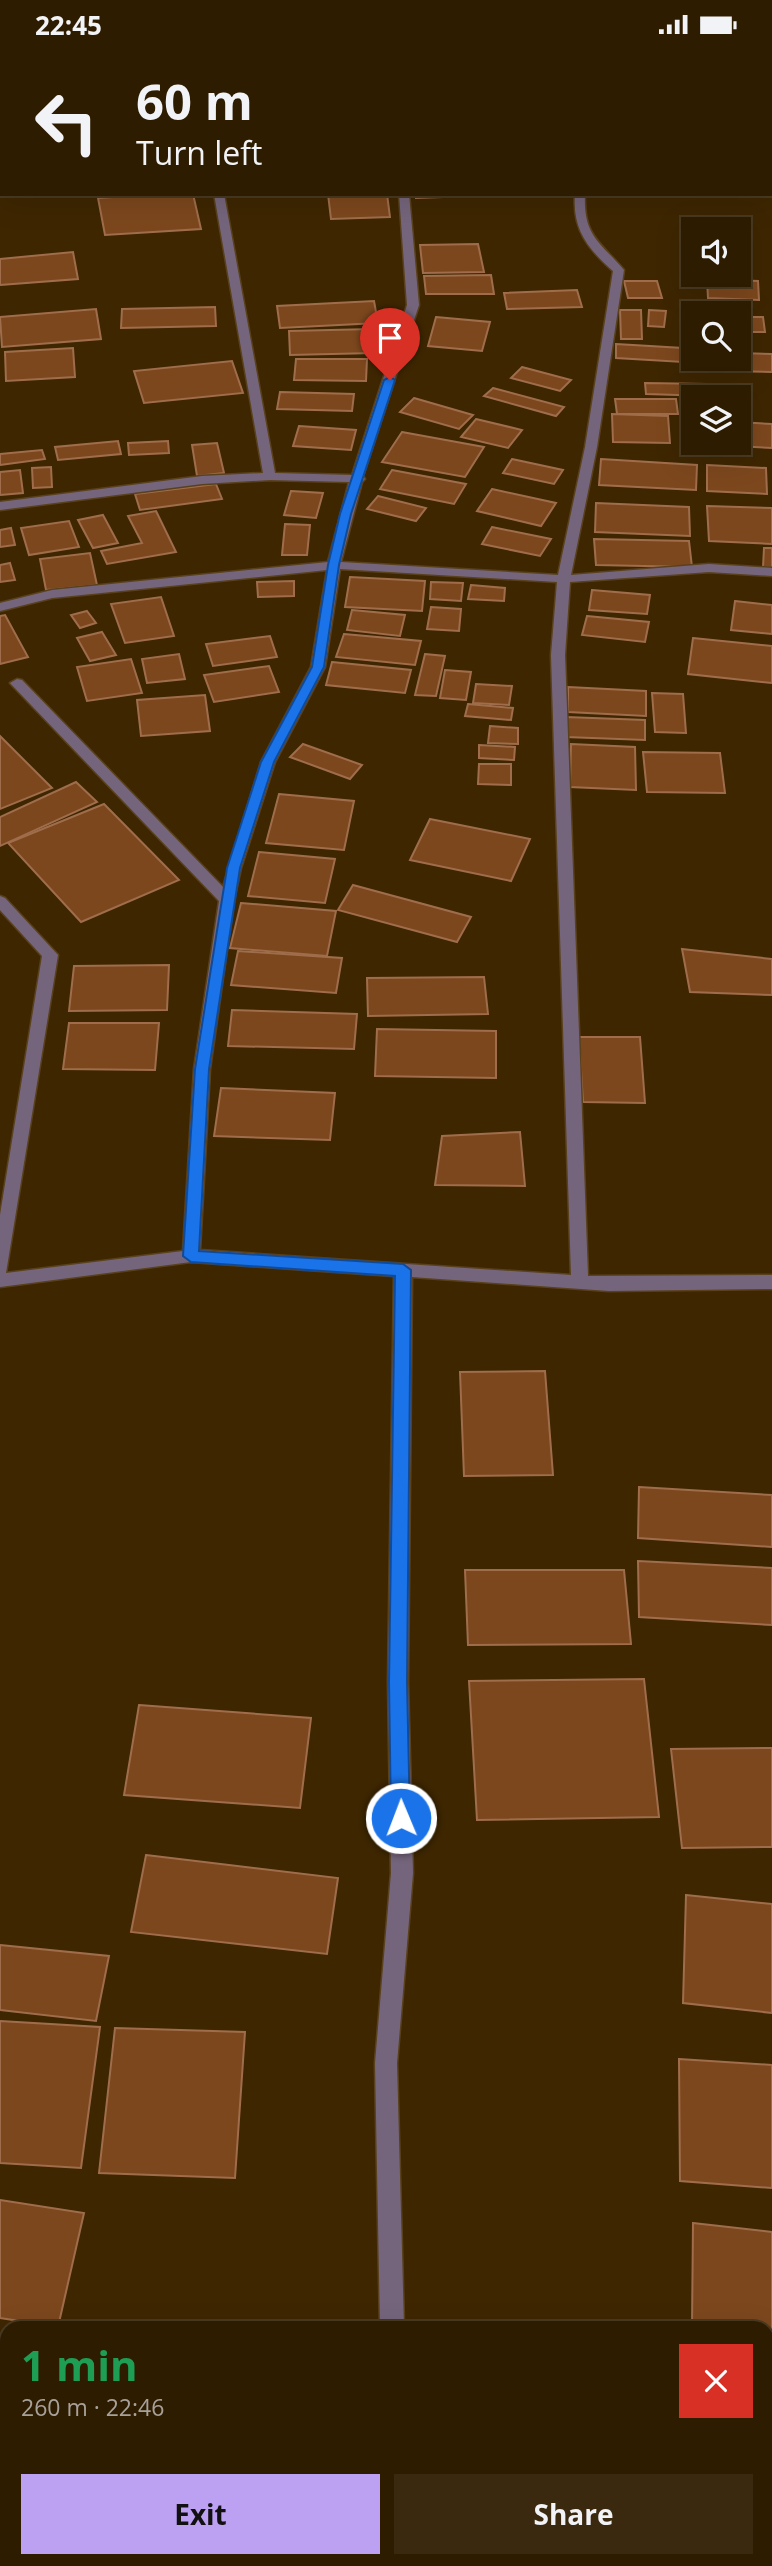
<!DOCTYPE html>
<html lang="en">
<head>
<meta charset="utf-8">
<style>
	:root { --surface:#2e1c00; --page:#3a290f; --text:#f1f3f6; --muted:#a7a199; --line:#493a22; --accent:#bca0f2 }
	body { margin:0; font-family:"Open Sans",sans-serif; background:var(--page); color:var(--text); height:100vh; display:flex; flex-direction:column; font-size:26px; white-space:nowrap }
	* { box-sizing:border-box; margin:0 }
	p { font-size:23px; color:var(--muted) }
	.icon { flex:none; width:38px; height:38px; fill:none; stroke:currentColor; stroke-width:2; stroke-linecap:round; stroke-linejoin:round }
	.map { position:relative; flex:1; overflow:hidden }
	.panel { position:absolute; left:0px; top:2272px; width:774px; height:247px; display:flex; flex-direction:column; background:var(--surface); border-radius:21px 21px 0 0; box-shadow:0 7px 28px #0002,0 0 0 2px var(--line) }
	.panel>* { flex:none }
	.hud { position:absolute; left:0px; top:0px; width:774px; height:147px; box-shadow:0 7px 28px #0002,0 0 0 2px var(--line); background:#2e1c00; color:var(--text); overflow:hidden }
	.buttons { position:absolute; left:681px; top:168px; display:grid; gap:14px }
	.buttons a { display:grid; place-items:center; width:70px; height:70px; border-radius:0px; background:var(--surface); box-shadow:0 7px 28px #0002,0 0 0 2px var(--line); font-size:35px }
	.pin { position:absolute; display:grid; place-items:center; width:60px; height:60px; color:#fff; margin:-72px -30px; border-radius:50% 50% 50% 0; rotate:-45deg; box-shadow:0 0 7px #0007 }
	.pin .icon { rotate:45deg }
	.me { position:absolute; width:77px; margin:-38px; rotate:359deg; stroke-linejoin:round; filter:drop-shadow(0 0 5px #0008) }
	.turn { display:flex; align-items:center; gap:24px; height:147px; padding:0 21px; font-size:32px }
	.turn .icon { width:91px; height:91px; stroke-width:2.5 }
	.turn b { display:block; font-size:49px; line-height:60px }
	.round { display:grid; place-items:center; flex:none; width:74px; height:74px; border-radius:0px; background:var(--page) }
	.head { display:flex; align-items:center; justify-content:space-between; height:119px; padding:0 21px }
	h1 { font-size:42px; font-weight:700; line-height:52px; color:#1e9e55 }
	.action { display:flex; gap:14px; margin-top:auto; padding:14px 21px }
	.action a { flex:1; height:80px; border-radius:0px; background:var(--accent); color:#111; font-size:28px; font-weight:700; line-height:80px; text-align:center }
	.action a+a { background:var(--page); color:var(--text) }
	.status { display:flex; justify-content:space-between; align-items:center; height:49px; padding:0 35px; background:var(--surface); direction:ltr }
	.status svg { height:19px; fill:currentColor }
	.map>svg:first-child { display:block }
	.building { fill:#7c471d; stroke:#9f6d4b; stroke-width:2 }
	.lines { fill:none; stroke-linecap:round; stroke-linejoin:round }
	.street-casing { stroke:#59411d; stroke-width:3 }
	.street { fill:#75657c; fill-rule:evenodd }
	.route { fill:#1a73e8; stroke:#114b97; stroke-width:2 }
</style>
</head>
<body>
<div class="status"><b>22:45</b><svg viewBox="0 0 49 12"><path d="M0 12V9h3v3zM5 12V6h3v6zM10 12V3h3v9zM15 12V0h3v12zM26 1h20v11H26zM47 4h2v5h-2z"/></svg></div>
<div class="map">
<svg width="772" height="2517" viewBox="0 0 772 2517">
	<rect width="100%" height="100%" fill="#3e2600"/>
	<!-- building -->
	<g class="building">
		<path d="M157 145H193L201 180 105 186 98 149Z"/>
		<path d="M328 145H387L390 168 331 170Z"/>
		<path d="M416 145H471V147L416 149Z"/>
		<path d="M478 195 484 223 423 224 420 196Z"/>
		<path d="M73 203 78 230 0 236V210Z"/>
		<path d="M491 226 494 245H426L424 227Z"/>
		<path d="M707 230 758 232 759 251 708 249Z"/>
		<path d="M624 232H657L662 249H628Z"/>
		<path d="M577 241 582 258 507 260 504 244Z"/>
		<path d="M374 252 378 274 280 279 277 257Z"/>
		<path d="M215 258 216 277 121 279 122 260Z"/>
		<path d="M96 260 101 290 2 298 0 268Z"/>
		<path d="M620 261H641L642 290H621Z"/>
		<path d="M649 261 666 262 664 278 648 277Z"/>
		<path d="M436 268 490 273 482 302 428 297Z"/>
		<path d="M738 268H763L765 283H738Z"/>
		<path d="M372 280 374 304 290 306 289 282Z"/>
		<path d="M616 295 683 299V313L616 309Z"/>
		<path d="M73 299 75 328 6 332 5 303Z"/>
		<path d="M738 304 772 305V323L720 322 718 310H738Z"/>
		<path d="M296 310H367L366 332 294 331Z"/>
		<path d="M232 312 243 344 144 354 134 322Z"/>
		<path d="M522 318 571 331 560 342 511 329Z"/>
		<path d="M645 334 707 335 708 347 646 345Z"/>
		<path d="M493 339 564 358 556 367 484 347Z"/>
		<path d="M280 343 354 345 352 362 277 360Z"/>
		<path d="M414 349 473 366 459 380 400 363Z"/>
		<path d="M615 350H676L678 365H617Z"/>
		<path d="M683 352H693V366H686Z"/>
		<path d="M612 365 668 367 670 394 613 393Z"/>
		<path d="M476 370 522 381 508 399 461 388Z"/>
		<path d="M684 373H693V394H725L727 407 687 406Z"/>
		<path d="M738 373 772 375V399L736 397 738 394Z"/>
		<path d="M299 377 356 381 351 401 293 397Z"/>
		<path d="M402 383 484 398 465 428 382 413Z"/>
		<path d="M118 392 121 405 58 411 55 398Z"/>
		<path d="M168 392 169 404 129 406 128 394Z"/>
		<path d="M217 394 224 424 197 427 192 396Z"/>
		<path d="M42 401 45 410 0 416V405Z"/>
		<path d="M512 410 563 421 554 435 503 424Z"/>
		<path d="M601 410 697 416 696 441 599 436Z"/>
		<path d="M707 416 766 419 767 445 707 442Z"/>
		<path d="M51 418 52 438 33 439 32 419Z"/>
		<path d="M20 421 23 444 0 446V423Z"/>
		<path d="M392 421 466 435 454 455 380 440Z"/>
		<path d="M216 435 222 450 140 461 135 445Z"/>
		<path d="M492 440 556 454 541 477 477 462Z"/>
		<path d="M291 442 323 444 316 469 284 466Z"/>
		<path d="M378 447 426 459 416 472 367 460Z"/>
		<path d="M596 454 689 458 690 487 595 483Z"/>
		<path d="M707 457 772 459V495L709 492Z"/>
		<path d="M156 462 176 503 107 515 101 502 142 494 128 467Z"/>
		<path d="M103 466 118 494 93 499 78 471Z"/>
		<path d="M69 472 79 498 29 506 21 479Z"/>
		<path d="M285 475 310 476 307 506H282Z"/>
		<path d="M492 478 551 490 540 507 482 495Z"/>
		<path d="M11 479 15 496 0 498V481Z"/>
		<path d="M594 490 689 492 692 518 596 516Z"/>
		<path d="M764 499H772V519L763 518Z"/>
		<path d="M90 504 97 536 46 541 40 510Z"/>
		<path d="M10 514 15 531 0 533V516Z"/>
		<path d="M350 528 425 532 422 562 345 558Z"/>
		<path d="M294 532V547L258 548 257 533Z"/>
		<path d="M431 533 463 534 461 552 430 550Z"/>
		<path d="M471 536 505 539 504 552 468 550Z"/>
		<path d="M592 541 650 546 647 565 589 561Z"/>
		<path d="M161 548 174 587 125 594 111 555Z"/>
		<path d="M735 552 772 556V585L731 581Z"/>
		<path d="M431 558 461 560 459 582 427 580Z"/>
		<path d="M352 561 405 566 400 587 347 581Z"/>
		<path d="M87 562 96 574 80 579 71 566Z"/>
		<path d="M5 566 28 608 0 615V567Z"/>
		<path d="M587 567 649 573 645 593 582 586Z"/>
		<path d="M102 583 116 606 90 612 77 589Z"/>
		<path d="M344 585 421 592 415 616 336 608Z"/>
		<path d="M270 587 277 608 213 617 206 595Z"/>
		<path d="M693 589 772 597V634L688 625Z"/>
		<path d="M179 605 185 630 147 634 142 610Z"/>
		<path d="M425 605 445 607 436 647 415 646Z"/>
		<path d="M131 610 142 644 87 652 77 618Z"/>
		<path d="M332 613 411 621 405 644 326 636Z"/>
		<path d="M269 617 279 643 214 653 204 626Z"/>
		<path d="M445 621 471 623 466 651 440 649Z"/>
		<path d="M476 635 512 637 509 656 473 654Z"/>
		<path d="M568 638 646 642V667L568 663Z"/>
		<path d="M652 644 683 645 686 684 655 683Z"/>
		<path d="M205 646 210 682 141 687 137 651Z"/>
		<path d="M468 655 513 659 511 671 465 667Z"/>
		<path d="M566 668 645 671V691L566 688Z"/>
		<path d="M490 677 518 679V695L488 694Z"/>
		<path d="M0 687 52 739 0 760Z"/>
		<path d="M303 695 362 716 350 730 290 708Z"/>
		<path d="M571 695 635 698 636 741 570 738Z"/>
		<path d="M479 696 515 698 514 711 479 709Z"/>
		<path d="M643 703 720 704 725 744 647 743Z"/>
		<path d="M479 715H511V736L478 735Z"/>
		<path d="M76 733 97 753 0 797V768Z"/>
		<path d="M279 745 354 752 344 801 266 794Z"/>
		<path d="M104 755 179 831 81 873 8 794Z"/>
		<path d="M430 770 530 790 511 832 410 811Z"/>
		<path d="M259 803 335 810 325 854 248 847Z"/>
		<path d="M353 836 471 868 457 893 338 861Z"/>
		<path d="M241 854 336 862 327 907 230 899Z"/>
		<path d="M682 900 772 910V946L690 943Z"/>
		<path d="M238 902 342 909 336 944 231 936Z"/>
		<path d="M169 916 167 961 69 962 74 917Z"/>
		<path d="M484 928 488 965 368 967 367 929Z"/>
		<path d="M232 961 357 965 354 1000 228 997Z"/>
		<path d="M69 974H159L155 1021 63 1020Z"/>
		<path d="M377 980 496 982V1029L375 1027Z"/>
		<path d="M579 988H640L645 1054 583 1053Z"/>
		<path d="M221 1039 335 1044 330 1091 214 1087Z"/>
		<path d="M520 1083 525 1137 435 1136 442 1087Z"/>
		<path d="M545 1322 553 1426 464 1427 460 1323Z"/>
		<path d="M639 1438 772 1446V1498L638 1489Z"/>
		<path d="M638 1512 772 1519V1576L639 1568Z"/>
		<path d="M465 1521H624L631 1595 468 1596Z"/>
		<path d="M644 1630 659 1768 477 1771 469 1632Z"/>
		<path d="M139 1656 311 1669 300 1759 124 1746Z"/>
		<path d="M772 1699V1798L682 1799 671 1700Z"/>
		<path d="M146 1806 338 1829 327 1905 131 1883Z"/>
		<path d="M686 1846 772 1855V1964L683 1954Z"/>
		<path d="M0 1896 109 1907 96 1972 0 1961Z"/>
		<path d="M0 1972 100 1978 81 2119 0 2114Z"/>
		<path d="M115 1979 245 1983 235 2129 99 2124Z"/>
		<path d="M679 2010 772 2016V2139L680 2132Z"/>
		<path d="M0 2151 84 2164 58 2278 0 2269Z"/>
		<path d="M693 2174 772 2183V2325H766V2278H692Z"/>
	</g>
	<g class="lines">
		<!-- street casing -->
		<g class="street-casing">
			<g id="street">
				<path d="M233 0H265L231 2Z"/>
				<path d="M368 0H378L379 2H369Z"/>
				<path d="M591 0H601L590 2Z"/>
				<path d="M737 0H761L763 2H738Z"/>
				<rect x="0" y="20" width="2" height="6"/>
				<rect x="0" y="138" width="2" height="6"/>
				<path d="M214 145H224L275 424 352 426 407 256 399 145H409L419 256 363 427 365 430 362 433 341 513 558 526 585 398 613 222C588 200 572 180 575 145H585C583 187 600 193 624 221L597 398 571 526 709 515 772 519V527L709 523 570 533 565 606 588 1227 772 1226V1240L609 1242 412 1228 408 1633 413 1824 397 2014 404 2278H380L375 2014 391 1824 388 1633 394 1227 191 1213 0 1238V1166L42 907 0 861V847L5 849 58 906 6 1224 183 1202 194 1020 219 852 10 634 17 630 22 631 223 838 261 713 311 618 327 521 52 549 0 562V554L52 541 328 513 349 433 270 431 202 435 0 461V453L202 427 263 424ZM340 520 557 533 551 606 571 1226 200 1201 210 1020 234 851 241 819 275 713 325 618Z"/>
				<rect x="374" y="2511" width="26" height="6"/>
			</g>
		</g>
		<!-- street -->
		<use href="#street" class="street"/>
	</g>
	<!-- route -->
	<path class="route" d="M390 328 395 331 351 465 339 516 324 618 274 713 240 819 209 1020 199 1202 403 1215 411 1221 407 1633 410 1769 407 1775 401 1778 394 1775 391 1769 389 1633 395 1227 191 1213 183 1207 195 1020 227 819 261 713 312 618 328 516 340 465 384 331Z"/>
</svg>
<div class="buttons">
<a><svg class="icon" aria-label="sound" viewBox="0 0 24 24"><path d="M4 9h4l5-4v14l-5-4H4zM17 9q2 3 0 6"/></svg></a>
<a><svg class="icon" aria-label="search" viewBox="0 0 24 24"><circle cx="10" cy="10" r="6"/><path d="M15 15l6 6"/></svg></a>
<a><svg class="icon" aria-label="layers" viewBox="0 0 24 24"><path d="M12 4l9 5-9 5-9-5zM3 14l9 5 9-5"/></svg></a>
</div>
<div class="pin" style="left:390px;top:331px;background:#d93025"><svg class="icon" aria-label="arrive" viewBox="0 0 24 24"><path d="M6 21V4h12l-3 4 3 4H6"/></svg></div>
<svg class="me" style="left:401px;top:1769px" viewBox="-20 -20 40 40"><circle r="17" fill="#1a73e8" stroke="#fff" stroke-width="3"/><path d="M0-11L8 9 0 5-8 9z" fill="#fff"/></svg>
<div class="hud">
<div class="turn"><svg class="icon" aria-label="left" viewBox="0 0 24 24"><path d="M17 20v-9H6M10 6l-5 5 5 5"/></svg><div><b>60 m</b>Turn left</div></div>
</div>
<section class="panel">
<div class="head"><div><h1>1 min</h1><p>260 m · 22:46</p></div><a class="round" style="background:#d93025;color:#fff"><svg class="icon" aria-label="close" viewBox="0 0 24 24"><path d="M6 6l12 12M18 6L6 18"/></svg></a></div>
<div class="action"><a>Exit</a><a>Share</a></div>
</section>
</div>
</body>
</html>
